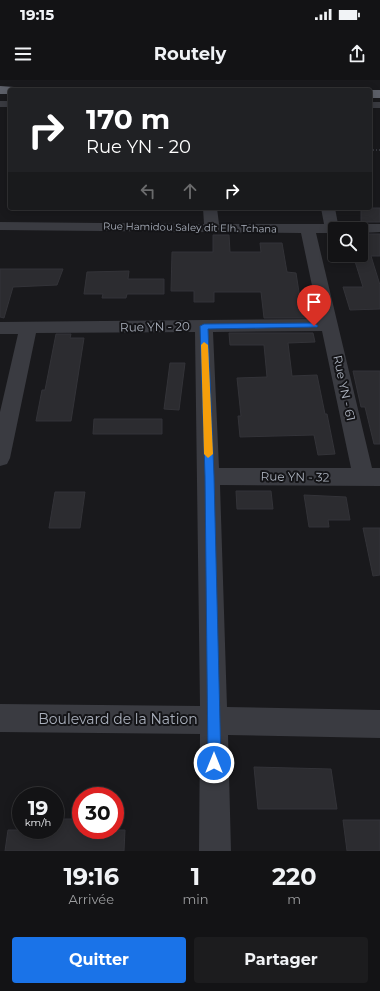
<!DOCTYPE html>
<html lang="fr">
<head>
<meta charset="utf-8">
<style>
	:root { --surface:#131315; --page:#1c1c1e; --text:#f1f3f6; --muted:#9d9ea0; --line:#323234; --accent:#1a73e8 }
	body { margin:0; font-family:Montserrat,sans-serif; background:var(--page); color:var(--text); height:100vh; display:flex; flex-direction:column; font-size:15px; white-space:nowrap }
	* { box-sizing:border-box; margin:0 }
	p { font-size:13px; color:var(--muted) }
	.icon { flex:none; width:22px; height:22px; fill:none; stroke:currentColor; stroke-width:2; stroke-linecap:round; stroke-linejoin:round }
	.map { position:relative; height:771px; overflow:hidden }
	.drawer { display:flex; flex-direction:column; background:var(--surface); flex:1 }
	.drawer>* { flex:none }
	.guide { position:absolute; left:8px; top:8px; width:364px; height:122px; border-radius:4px; box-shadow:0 2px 10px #0003,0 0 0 1px var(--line); background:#202124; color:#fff; overflow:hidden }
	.tools { position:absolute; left:328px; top:142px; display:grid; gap:8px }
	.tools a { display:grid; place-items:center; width:40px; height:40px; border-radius:4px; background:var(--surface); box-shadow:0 2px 10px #0003,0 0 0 1px var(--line); font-size:20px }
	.speed { position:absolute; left:12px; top:707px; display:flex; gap:8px; font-size:20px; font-weight:700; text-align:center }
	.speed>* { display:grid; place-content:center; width:52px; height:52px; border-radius:50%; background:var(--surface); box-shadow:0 2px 10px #0003,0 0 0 1px var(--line); line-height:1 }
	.speed small { font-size:10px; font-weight:400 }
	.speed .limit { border:6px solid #d22; background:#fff; color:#111 }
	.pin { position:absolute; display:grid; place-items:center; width:34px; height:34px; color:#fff; margin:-41px -17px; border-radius:50% 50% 50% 0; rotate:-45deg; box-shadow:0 0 4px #0007 }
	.pin .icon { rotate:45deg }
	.me { position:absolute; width:44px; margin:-22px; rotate:0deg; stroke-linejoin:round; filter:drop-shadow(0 0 3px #0008) }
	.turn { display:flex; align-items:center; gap:14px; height:84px; padding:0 12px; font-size:18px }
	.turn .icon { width:52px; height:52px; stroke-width:2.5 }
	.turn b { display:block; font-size:28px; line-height:34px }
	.lanes { display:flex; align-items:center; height:38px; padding:0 12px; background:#0003; justify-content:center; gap:20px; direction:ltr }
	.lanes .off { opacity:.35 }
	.eta { display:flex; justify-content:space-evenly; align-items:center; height:68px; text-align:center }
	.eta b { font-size:24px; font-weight:700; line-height:28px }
	.primary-button { display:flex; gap:8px; margin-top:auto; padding:8px 12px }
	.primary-button a { flex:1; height:46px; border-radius:4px; background:var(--accent); color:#fff; font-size:16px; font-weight:700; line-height:46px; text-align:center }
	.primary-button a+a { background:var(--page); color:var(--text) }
	.status { display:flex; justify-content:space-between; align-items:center; height:28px; padding:0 20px; background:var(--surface); direction:ltr }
	.status svg { height:11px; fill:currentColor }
	header { display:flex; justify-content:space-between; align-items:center; height:52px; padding:0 12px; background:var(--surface); font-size:18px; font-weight:700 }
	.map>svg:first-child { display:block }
	.building { fill:#2c2c30; stroke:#333338 }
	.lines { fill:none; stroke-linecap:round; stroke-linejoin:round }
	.path { stroke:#404248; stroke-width:1.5; stroke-dasharray:1 2; stroke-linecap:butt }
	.minor { fill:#3a3b41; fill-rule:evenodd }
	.trunk { fill:#5d6069; fill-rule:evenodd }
	.route { fill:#1a73e8; stroke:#114b97 }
	.slow { fill:#f59e0b }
	.labels { text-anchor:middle; stroke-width:4; stroke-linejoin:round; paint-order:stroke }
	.far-street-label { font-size:10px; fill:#aab0bc; stroke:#141417 }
	.street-label { font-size:12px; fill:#aab0bc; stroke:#141417 }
	.near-street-label { font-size:14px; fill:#aab0bc; stroke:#141417 }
</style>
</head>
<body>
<div class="status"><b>19:15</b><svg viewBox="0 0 49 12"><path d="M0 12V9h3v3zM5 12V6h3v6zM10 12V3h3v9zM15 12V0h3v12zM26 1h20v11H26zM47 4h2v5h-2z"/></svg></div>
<header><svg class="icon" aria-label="menu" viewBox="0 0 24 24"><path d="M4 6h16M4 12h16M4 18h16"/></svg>Routely<svg class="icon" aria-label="share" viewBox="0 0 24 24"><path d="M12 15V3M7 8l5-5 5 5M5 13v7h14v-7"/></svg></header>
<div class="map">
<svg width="380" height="771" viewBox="0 0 380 771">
	<rect width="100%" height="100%" fill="#19191c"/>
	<!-- building -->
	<g class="building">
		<rect x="361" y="128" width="19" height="14"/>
		<path d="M361 154H380V176H371L380 205V229L350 230 343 207H363L353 175H361Z"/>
		<path d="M213 155H229L230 172H261L260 163H282L287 192 296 193 301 225H309L311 238H264L261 212H214V222H194V211H171L172 172H213Z"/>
		<path d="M0 189H63L57 205 13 207 4 238 0 237Z"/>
		<path d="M129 191 128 199H164V214H127L126 218H102L103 214H84L87 192Z"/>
		<path d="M229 253H313L315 262 288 263 292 296 317 295 325 334H327L335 374 318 375 314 355 240 357 238 336H241L237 298 267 297 264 265H230Z"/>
		<path d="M56 254H71L70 258H84L71 341H36L42 310H45Z"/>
		<path d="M170 283H185L179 330 164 329Z"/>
		<path d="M353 291H380V364H374L365 327H361Z"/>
		<path d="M94 339H162V354H93Z"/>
		<path d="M236 411H271L273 429H237Z"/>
		<path d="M55 412H85L80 448H49Z"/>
		<path d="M304 415 346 417 350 440H328L329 447H309Z"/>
		<path d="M363 448H380V495L373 496Z"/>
		<path d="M254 687 331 689 337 729H258Z"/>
		<path d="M55 739H81V750H125L124 771H5L8 750H55Z"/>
		<path d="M343 740H380V771H347Z"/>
	</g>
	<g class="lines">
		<!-- path -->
		<path class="path" d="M370 70H380"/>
		<!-- minor -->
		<g class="minor">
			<rect x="0" y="21" width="10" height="6"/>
			<rect x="370" y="22" width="10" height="6"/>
			<path d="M203 128H217L219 144H324L321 128H335L338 144H380V152L361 153V149H335V153H316L372 388H380V406L220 405 227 627 380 630V658L228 655 231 771H199L200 654 0 652V624L200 626 195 252 36 253 10 378 7 384 0 386V332L18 254H0V242L319 239 301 153 0 150V142L204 144ZM322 251 351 388H219L213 252Z"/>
		</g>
		<!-- trunk -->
		<g class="trunk">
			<path d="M0 6 14 7 16 10H10V14H0Z"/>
			<rect x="370" y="10" width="10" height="8"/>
		</g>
	</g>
	<!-- route -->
	<path class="route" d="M314 243 318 246 317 247 208 249 214 396 221 683 219 688 214 690 210 688 208 683 205 396 200 246 204 244Z"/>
	<!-- slow -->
	<path class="slow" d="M204 262 208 265 213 374 208 378 204 374 201 265Z"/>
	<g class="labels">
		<!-- far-street labels -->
		<g class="far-street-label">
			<text transform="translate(190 147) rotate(1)" y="4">Rue Hamidou Saley dit Elh. Tchana</text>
		</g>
		<!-- street labels -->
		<g class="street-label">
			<text transform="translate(155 247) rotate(-1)" y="4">Rue YN - 20</text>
			<text transform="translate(344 308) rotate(78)" y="4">Rue YN - 61</text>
			<text transform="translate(295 397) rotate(1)" y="4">Rue YN - 32</text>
		</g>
		<!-- near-street labels -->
		<g class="near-street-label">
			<text x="118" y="644">Boulevard de la Nation</text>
		</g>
	</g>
</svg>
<div class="tools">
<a><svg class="icon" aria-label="search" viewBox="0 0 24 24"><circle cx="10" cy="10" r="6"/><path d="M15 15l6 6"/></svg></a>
</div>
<div class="speed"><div>19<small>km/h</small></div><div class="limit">30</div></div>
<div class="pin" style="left:314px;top:246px;background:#d93025"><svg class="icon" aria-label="arrive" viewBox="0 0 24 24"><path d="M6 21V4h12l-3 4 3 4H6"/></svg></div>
<svg class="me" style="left:214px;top:683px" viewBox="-20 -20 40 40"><circle r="17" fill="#1a73e8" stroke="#fff" stroke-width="3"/><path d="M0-11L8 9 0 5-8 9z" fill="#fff"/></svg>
<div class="guide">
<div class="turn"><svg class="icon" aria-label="right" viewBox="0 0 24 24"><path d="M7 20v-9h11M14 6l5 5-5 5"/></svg><div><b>170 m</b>Rue YN - 20</div></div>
<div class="lanes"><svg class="icon off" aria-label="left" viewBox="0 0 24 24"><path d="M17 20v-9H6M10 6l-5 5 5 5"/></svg><svg class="icon off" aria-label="ahead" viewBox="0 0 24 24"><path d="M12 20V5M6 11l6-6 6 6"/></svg><svg class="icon" aria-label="right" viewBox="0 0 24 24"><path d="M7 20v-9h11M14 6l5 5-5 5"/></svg></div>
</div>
</div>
<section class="drawer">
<div class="eta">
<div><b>19:16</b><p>Arrivée</p></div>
<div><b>1</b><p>min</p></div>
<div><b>220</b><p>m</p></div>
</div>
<div class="primary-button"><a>Quitter</a><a>Partager</a></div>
</section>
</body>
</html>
